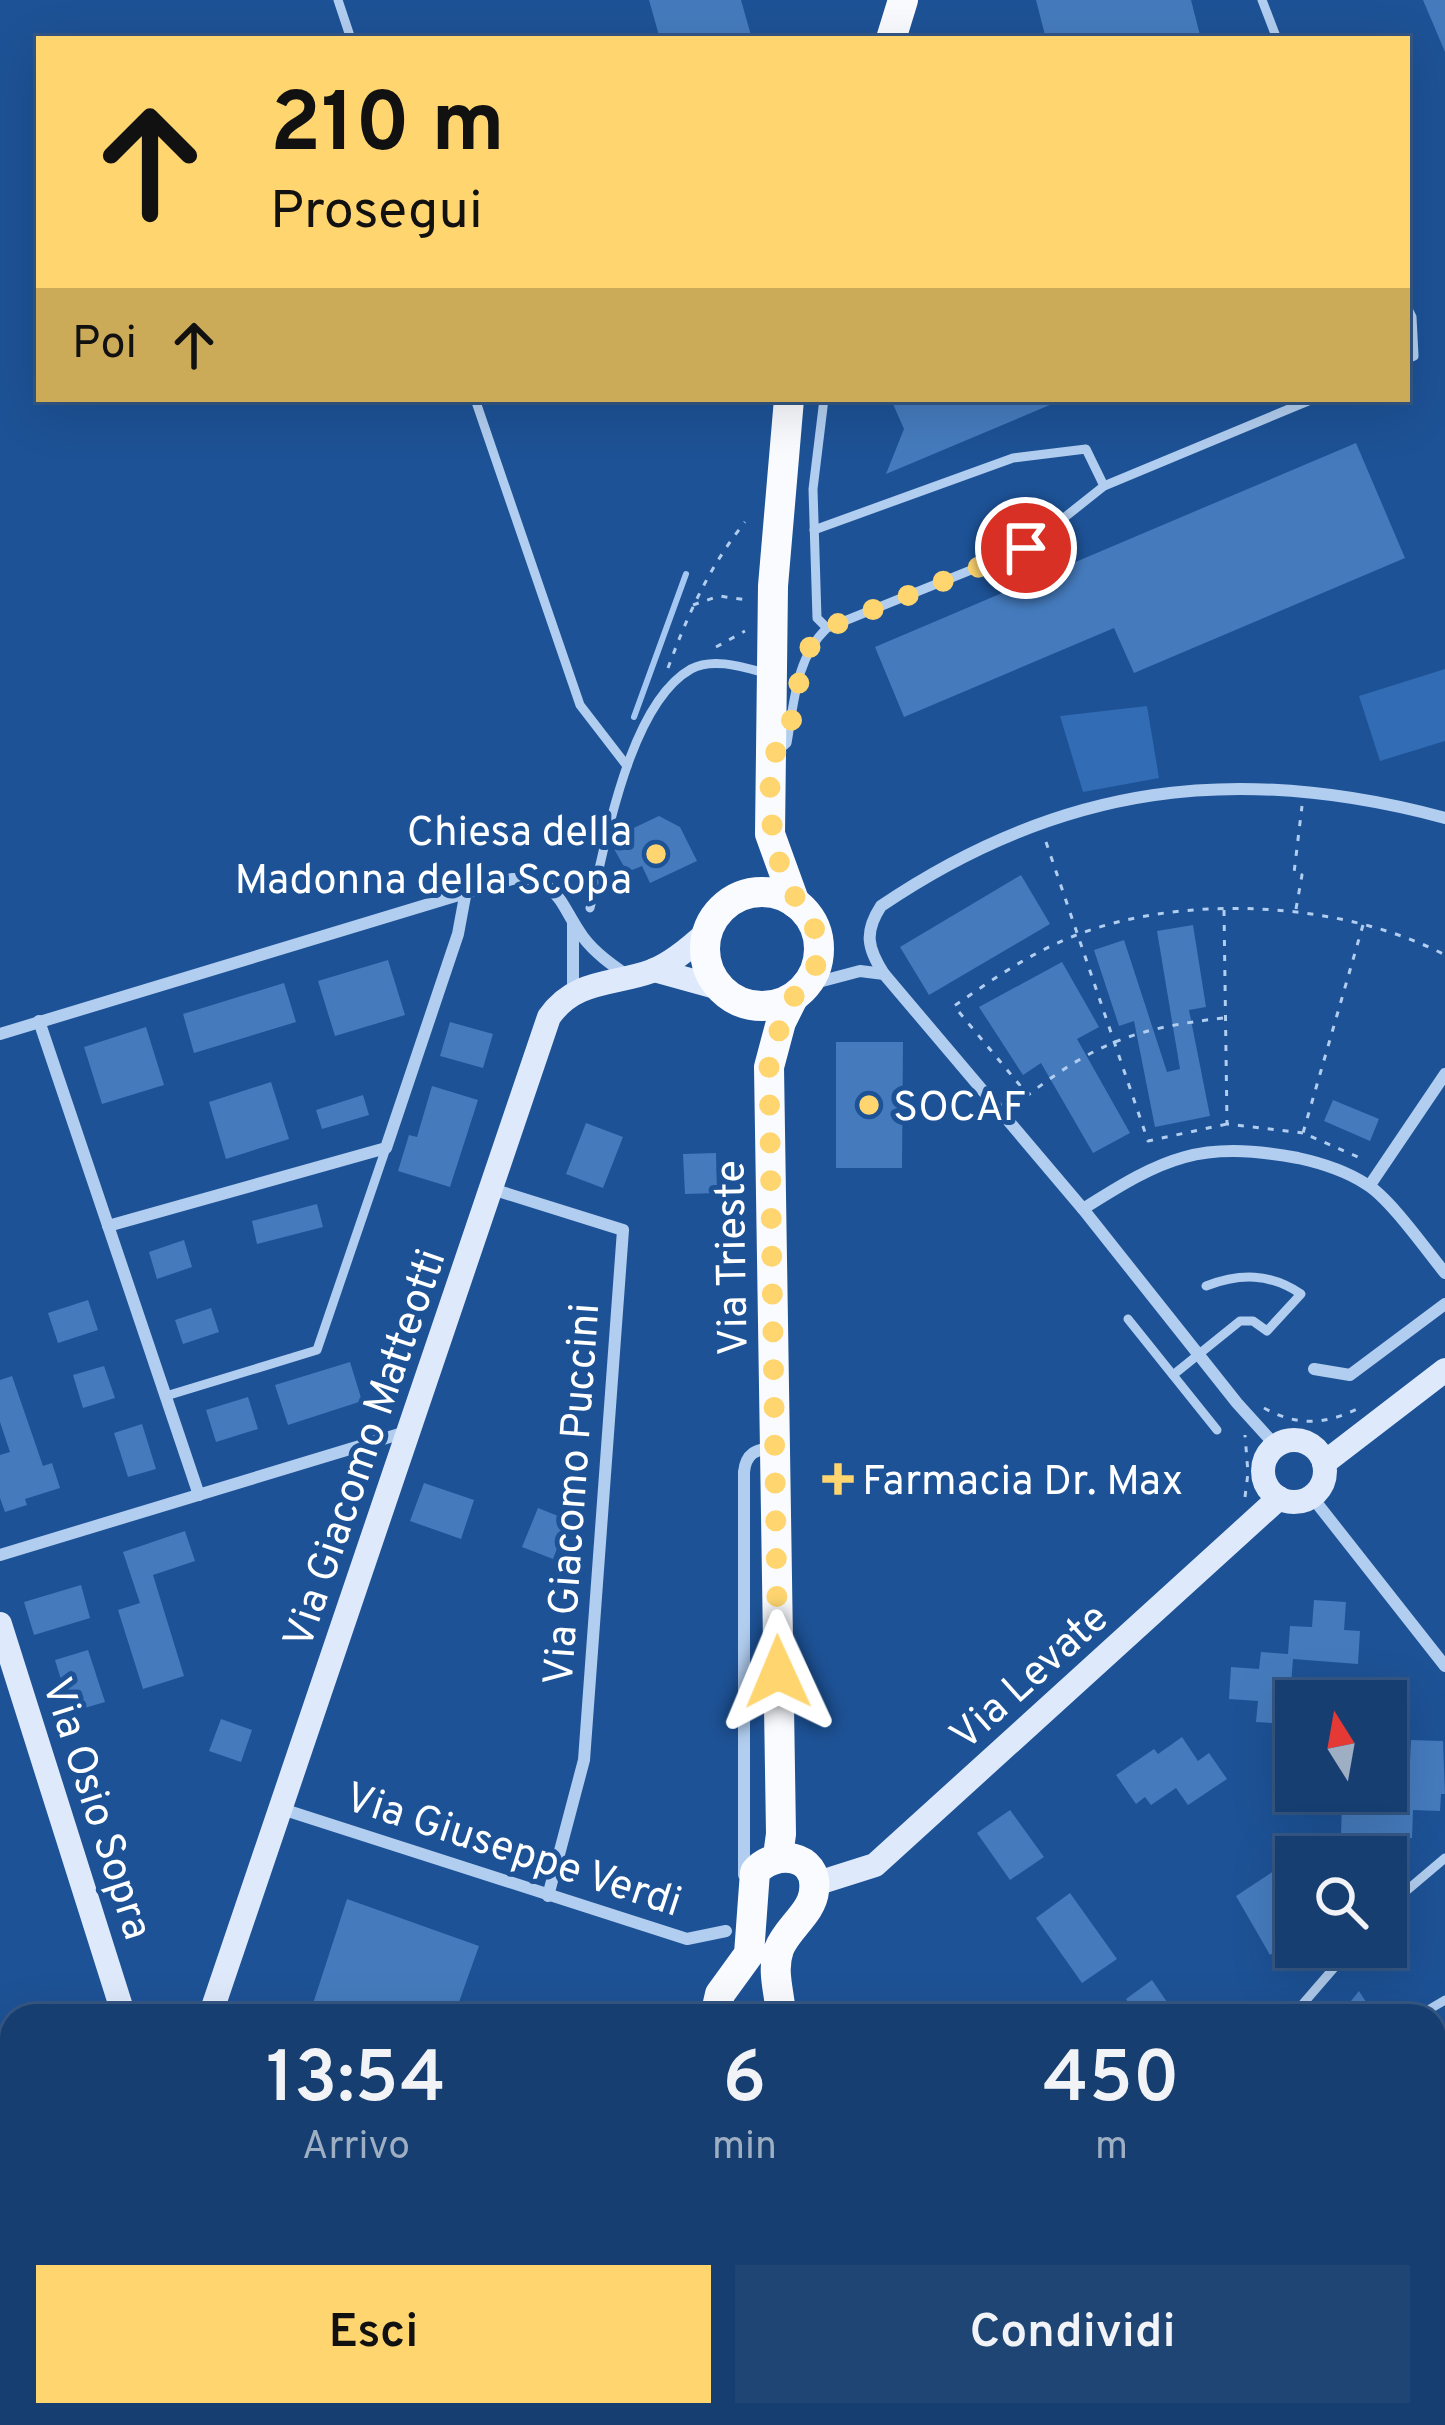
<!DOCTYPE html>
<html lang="it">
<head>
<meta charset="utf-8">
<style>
	:root { --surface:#163e70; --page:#1f4575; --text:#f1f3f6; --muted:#9eaec3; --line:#355783; --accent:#fed56f }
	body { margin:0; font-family:Overpass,sans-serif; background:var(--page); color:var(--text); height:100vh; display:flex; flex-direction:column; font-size:45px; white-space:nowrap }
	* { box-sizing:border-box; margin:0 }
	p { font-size:39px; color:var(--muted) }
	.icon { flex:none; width:66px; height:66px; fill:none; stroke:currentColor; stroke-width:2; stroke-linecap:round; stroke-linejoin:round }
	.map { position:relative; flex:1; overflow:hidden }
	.panel { position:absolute; left:0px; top:2004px; width:1446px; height:423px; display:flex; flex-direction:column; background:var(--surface); border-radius:36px 36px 0 0; box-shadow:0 12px 48px #0002,0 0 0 3px var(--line) }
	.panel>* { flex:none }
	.top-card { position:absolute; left:36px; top:36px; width:1374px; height:366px; border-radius:0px; box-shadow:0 12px 48px #0002,0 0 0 3px var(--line); background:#fed56f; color:#111; overflow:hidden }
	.needle { width:78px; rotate:349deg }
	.fabs { position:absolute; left:1275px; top:1680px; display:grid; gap:24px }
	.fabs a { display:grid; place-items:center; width:132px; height:132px; border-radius:0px; background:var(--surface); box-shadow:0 12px 48px #0002,0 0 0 3px var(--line); font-size:60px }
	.pin { position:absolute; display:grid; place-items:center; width:102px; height:102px; color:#fff; margin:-51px; border:6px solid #fff; border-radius:50%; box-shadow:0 3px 12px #0007 }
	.me { position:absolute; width:132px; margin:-66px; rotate:359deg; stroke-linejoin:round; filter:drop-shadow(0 0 9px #0008) }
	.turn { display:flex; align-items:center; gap:42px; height:252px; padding:0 36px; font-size:54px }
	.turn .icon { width:156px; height:156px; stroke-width:2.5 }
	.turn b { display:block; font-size:84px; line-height:102px }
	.then { display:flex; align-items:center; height:114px; padding:0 36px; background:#0003; gap:24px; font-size:45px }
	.eta { display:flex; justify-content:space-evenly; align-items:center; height:204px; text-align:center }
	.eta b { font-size:72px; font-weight:600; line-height:84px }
	.action { display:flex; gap:24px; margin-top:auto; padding:24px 36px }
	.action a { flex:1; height:138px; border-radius:0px; background:var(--accent); color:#111; font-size:48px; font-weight:600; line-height:138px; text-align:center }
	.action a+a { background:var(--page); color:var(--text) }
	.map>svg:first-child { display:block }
	.green { fill:#316cb4 }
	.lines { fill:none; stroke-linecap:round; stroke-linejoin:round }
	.stream { stroke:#a4c8f1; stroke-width:6 }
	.building { fill:#457bbd }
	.path { stroke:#b1cdef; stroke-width:3; stroke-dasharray:6 9; stroke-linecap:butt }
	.lane { stroke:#b1cdef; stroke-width:9 }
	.street { stroke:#b1cdef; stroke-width:12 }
	.secondary { stroke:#deeafb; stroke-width:24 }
	.primary { stroke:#f9fbff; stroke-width:30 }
	.route { stroke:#fed56f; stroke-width:21; stroke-dasharray:0 37.8 }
	.poi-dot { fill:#fed56f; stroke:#1d5296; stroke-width:4.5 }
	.labels { text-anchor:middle; stroke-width:10; stroke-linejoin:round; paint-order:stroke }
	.poi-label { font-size:42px; fill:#fff; stroke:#1d5296; text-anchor:start }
	.street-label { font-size:42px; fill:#fff; stroke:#1d5296 }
</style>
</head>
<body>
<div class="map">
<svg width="1445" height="2425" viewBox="0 0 1445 2425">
	<rect width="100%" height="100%" fill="#1d5296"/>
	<!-- green -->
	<g class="green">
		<path d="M1445 669V741L1380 761 1359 696Z"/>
		<path d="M1147 706 1159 778 1083 792 1060 716Z"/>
	</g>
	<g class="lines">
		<!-- stream -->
		<path class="stream" d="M634 717 686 574"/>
	</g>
	<!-- building -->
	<g class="building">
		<path d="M649 0H741L752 39H660Z"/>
		<path d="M1036 0H1191L1201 39H1046Z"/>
		<path d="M1423 0H1445V52Z"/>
		<path d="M905 399H1064L886 474 904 429 893 404Z"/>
		<path d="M1356 443 1405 558 1134 673 1114 628 904 717 875 647Z"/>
		<path d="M659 816 680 827 697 861 650 883 642 866 627 872 613 847 627 842 623 833Z"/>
		<path d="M1021 875 1050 924 929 995 900 947Z"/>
		<path d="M1193 925 1206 1007 1189 1010 1210 1116 1155 1127 1134 1021 1119 1026 1094 950 1124 940 1167 1072 1180 1069 1157 931Z"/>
		<path d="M388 960 405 1015 335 1036 318 981Z"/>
		<path d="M1062 962 1099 1027 1077 1039 1130 1133 1093 1153 1041 1063 1023 1075 979 1007Z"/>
		<path d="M284 983 296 1022 194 1053 183 1014Z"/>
		<path d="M450 1022 493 1034 483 1068 440 1056Z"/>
		<path d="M146 1027 164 1085 102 1104 84 1047Z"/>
		<path d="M836 1042H903L902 1168H836Z"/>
		<path d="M271 1082 289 1139 226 1159 209 1102Z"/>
		<path d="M432 1086 478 1100 450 1187 398 1171 409 1135 417 1137Z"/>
		<path d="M363 1095 369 1115 322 1129 316 1110Z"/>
		<path d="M1333 1100 1379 1119 1370 1141 1324 1121Z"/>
		<path d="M586 1123 623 1137 603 1188 566 1174Z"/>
		<path d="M716 1153 717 1193 685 1194 683 1154Z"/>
		<path d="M317 1204 323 1227 257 1244 252 1221Z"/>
		<path d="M184 1240 192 1267 157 1279 149 1252Z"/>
		<path d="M88 1300 98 1330 58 1343 48 1313Z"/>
		<path d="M211 1308 219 1332 183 1344 175 1320Z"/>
		<path d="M350 1362 362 1401 288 1425 275 1385Z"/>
		<path d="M104 1366 115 1398 83 1408 73 1375Z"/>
		<path d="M12 1376 43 1466 52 1463 60 1488 25 1499 27 1505 5 1512 0 1498V1455L10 1452 0 1422V1380Z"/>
		<path d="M248 1397 258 1429 216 1442 206 1410Z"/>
		<path d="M142 1424 156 1469 128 1477 114 1433Z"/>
		<path d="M424 1483 474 1500 461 1539 410 1521Z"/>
		<path d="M538 1508 568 1520 553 1559 522 1547Z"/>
		<path d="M185 1531 195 1561 153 1575 184 1676 143 1689 118 1610 140 1603 123 1552Z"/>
		<path d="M81 1585 90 1618 34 1635 24 1602Z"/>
		<path d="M1314 1600 1346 1602 1344 1630 1360 1631 1358 1664 1293 1659 1288 1724 1256 1722 1258 1701 1229 1699 1231 1667 1259 1669 1261 1652 1288 1654 1290 1626 1312 1627Z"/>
		<path d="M88 1650 105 1702 71 1712 55 1660Z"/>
		<path d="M221 1719 252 1730 241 1762 209 1751Z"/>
		<path d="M1182 1737 1198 1761 1209 1753 1227 1779 1188 1805 1176 1788 1151 1805 1145 1797 1136 1804 1116 1775 1154 1749 1158 1754Z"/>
		<path d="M1411 1740 1443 1741 1445 1794H1441L1440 1811 1413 1810 1412 1838 1390 1837 1389 1857H1357L1358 1835H1341L1342 1803 1408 1805Z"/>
		<path d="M1010 1810 1044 1857 1010 1880 977 1833Z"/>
		<path d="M1277 1869 1296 1899V1939L1270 1955 1236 1896Z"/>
		<path d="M1070 1893 1117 1959 1082 1983 1036 1918Z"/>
		<path d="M347 1899 479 1946 454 2016H309Z"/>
		<path d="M1152 1980 1169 2005 1177 2016H1138L1126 1999Z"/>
		<path d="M1359 1991 1375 2016H1339Z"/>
	</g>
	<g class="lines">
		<!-- path -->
		<g class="path">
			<path d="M693 605 719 596 747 600"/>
			<path d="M716 647 745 631"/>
			<path d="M668 668C688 614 709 567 745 522"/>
			<path d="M1046 842 1148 1141 1227 1124"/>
			<path d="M1296 909 1302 875 1294 873 1302 806"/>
			<path d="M1224 910 1227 1124 1303 1133"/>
			<path d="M1363 925 1303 1133 1365 1160"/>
			<path d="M1223 1018C1137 1028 1097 1042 1028 1095L954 1006C992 980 1030 953 1074 936 1182 893 1342 901 1445 955"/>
			<path d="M1264 1408C1296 1426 1324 1425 1357 1409"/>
			<path d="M1245 1497 1248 1473 1245 1435"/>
		</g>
		<!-- lane -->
		<g class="lane">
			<path d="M338 0 351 39"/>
			<path d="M1262 0 1277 39"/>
			<path d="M1407 307 1412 317 1414 356 1407 359"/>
			<path d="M475 399 580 705 627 766"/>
			<path d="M824 399 813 489 817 618 827 628"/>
			<path d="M814 530 1013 458 1086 449 1104 486"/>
			<path d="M779 750 787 743C794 703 796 657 827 628L1026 548 1104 486 1313 399"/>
			<path d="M590 908C606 843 629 704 691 669 713 657 743 667 765 673"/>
			<path d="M1128 1319 1217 1430"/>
			<path d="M1173 1375 1240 1321H1253L1267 1331 1301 1294C1270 1273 1240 1273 1206 1286"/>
			<path d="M166 1396 317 1350 386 1148"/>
			<path d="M1386 1908 1445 1858"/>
			<path d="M1297 2016 1301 2006 1352 1947"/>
			<path d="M1418 2016 1445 2000"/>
		</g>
		<!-- street -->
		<g class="street">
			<path d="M573 922V993"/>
			<path d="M807 985 860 971 884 974"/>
			<path d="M39 1021 199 1495"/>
			<path d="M0 1034 512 879C560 877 560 906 583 937 595 953 612 965 628 976"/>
			<path d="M1370 1185 1445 1074"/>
			<path d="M492 1189 623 1230 584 1760 548 1896"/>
			<path d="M1083 1209C1165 1157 1199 1140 1298 1158 1321 1163 1346 1171 1366 1184 1389 1197 1427 1251 1445 1273"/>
			<path d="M108 1226 386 1148 458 934 466 891"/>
			<path d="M1314 1369 1350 1375 1445 1304"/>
			<path d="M1276 1446 1237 1403 1083 1209 884 974C867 948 864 932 881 906 1061 784 1237 762 1445 818"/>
			<path d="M1312 1497 1445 1666"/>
			<path d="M0 1555 406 1432"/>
			<path d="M282 1809 687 1939 726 1931"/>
			<path d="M744 1875V1472C746 1453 756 1449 773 1448"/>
			<path d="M0 2121 12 2154"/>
			<path d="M0 2359 12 2357"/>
			<path d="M1434 2405 1445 2404"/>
			<path d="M473 2415 480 2425"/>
			<path d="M175 2425 188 2415"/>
			<path d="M1268 2425 1324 2415"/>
		</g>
		<!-- secondary -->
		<g class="secondary">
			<path d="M654 970 719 988"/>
			<circle cx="1294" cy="1471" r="31"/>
			<path d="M1324 1463 1445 1370"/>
			<path d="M0 1624 124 2016"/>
			<path d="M815 1884 875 1865 1279 1498"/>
			<path d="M210 2016 549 1017C575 979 614 985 652 971 672 963 692 946 707 932"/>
			<path d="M68 2425 71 2415"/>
		</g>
		<!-- primary -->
		<g class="primary">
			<path d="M891 39 903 0"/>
			<path d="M789 399 773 586 770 834 795 903"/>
			<circle cx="762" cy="949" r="57"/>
			<path d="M778 1856 781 1834 769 1067 781 1022 793 998"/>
			<path d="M715 2016 720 1994 749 1954 755 1872C774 1849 819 1853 814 1891 812 1913 787 1928 779 1949 771 1972 780 1993 781 2016"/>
			<path d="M758 2425V2415"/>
		</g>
	</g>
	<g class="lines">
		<!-- route -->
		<path class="route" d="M778 1672 769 1067C775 1046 779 1025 789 1005 799 985 818 976 819 950 819 921 794 902 784 876 769 836 770 799 770 757L787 743 803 662 812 643 827 628 1026 548"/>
	</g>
	<!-- markers -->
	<g class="poi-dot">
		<circle cx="656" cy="854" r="12"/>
		<circle cx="869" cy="1105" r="12"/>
		<path d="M832 1461h12v12h12v12h-12v12h-12v-12h-12v-12h12z"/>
	</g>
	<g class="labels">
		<!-- poi labels -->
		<g class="poi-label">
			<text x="632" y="845" text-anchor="end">Chiesa della<tspan x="632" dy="48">Madonna della Scopa</tspan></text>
			<text x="893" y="1120">SOCAF</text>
			<text x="862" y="1494">Farmacia Dr. Max</text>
		</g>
		<!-- street labels -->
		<g class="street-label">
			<text transform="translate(730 1258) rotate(-91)" y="15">Via Trieste</text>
			<text transform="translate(363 1448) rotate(-71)" y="15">Via Giacomo Matteotti</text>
			<text transform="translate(570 1494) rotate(-86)" y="15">Via Giacomo Puccini</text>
			<text transform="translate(1028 1675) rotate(-42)" y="15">Via Levate</text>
			<text transform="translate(99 1808) rotate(72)" y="15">Via Osio Sopra</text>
			<text transform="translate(514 1848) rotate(18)" y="15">Via Giuseppe Verdi</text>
		</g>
	</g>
</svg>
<div class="fabs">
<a><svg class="needle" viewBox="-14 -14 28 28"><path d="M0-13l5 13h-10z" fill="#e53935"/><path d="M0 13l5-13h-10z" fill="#9eaec3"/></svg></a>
<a><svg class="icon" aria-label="search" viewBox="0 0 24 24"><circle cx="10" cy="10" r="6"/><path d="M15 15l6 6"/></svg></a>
</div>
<div class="pin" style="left:1026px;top:548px;background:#d93025"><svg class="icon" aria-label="arrive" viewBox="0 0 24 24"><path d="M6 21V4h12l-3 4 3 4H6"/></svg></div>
<svg class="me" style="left:778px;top:1672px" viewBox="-20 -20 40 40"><path d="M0-17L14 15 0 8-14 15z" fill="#fed56f" stroke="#fff" stroke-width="4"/></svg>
<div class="top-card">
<div class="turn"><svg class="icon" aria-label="ahead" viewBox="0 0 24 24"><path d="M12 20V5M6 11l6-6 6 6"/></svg><div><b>210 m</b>Prosegui</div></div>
<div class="then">Poi<svg class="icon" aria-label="ahead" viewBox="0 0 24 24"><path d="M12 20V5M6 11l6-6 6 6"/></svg></div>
</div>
<section class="panel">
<div class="eta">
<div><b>13:54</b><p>Arrivo</p></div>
<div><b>6</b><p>min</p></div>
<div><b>450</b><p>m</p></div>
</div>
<div class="action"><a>Esci</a><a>Condividi</a></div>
</section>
</div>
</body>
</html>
